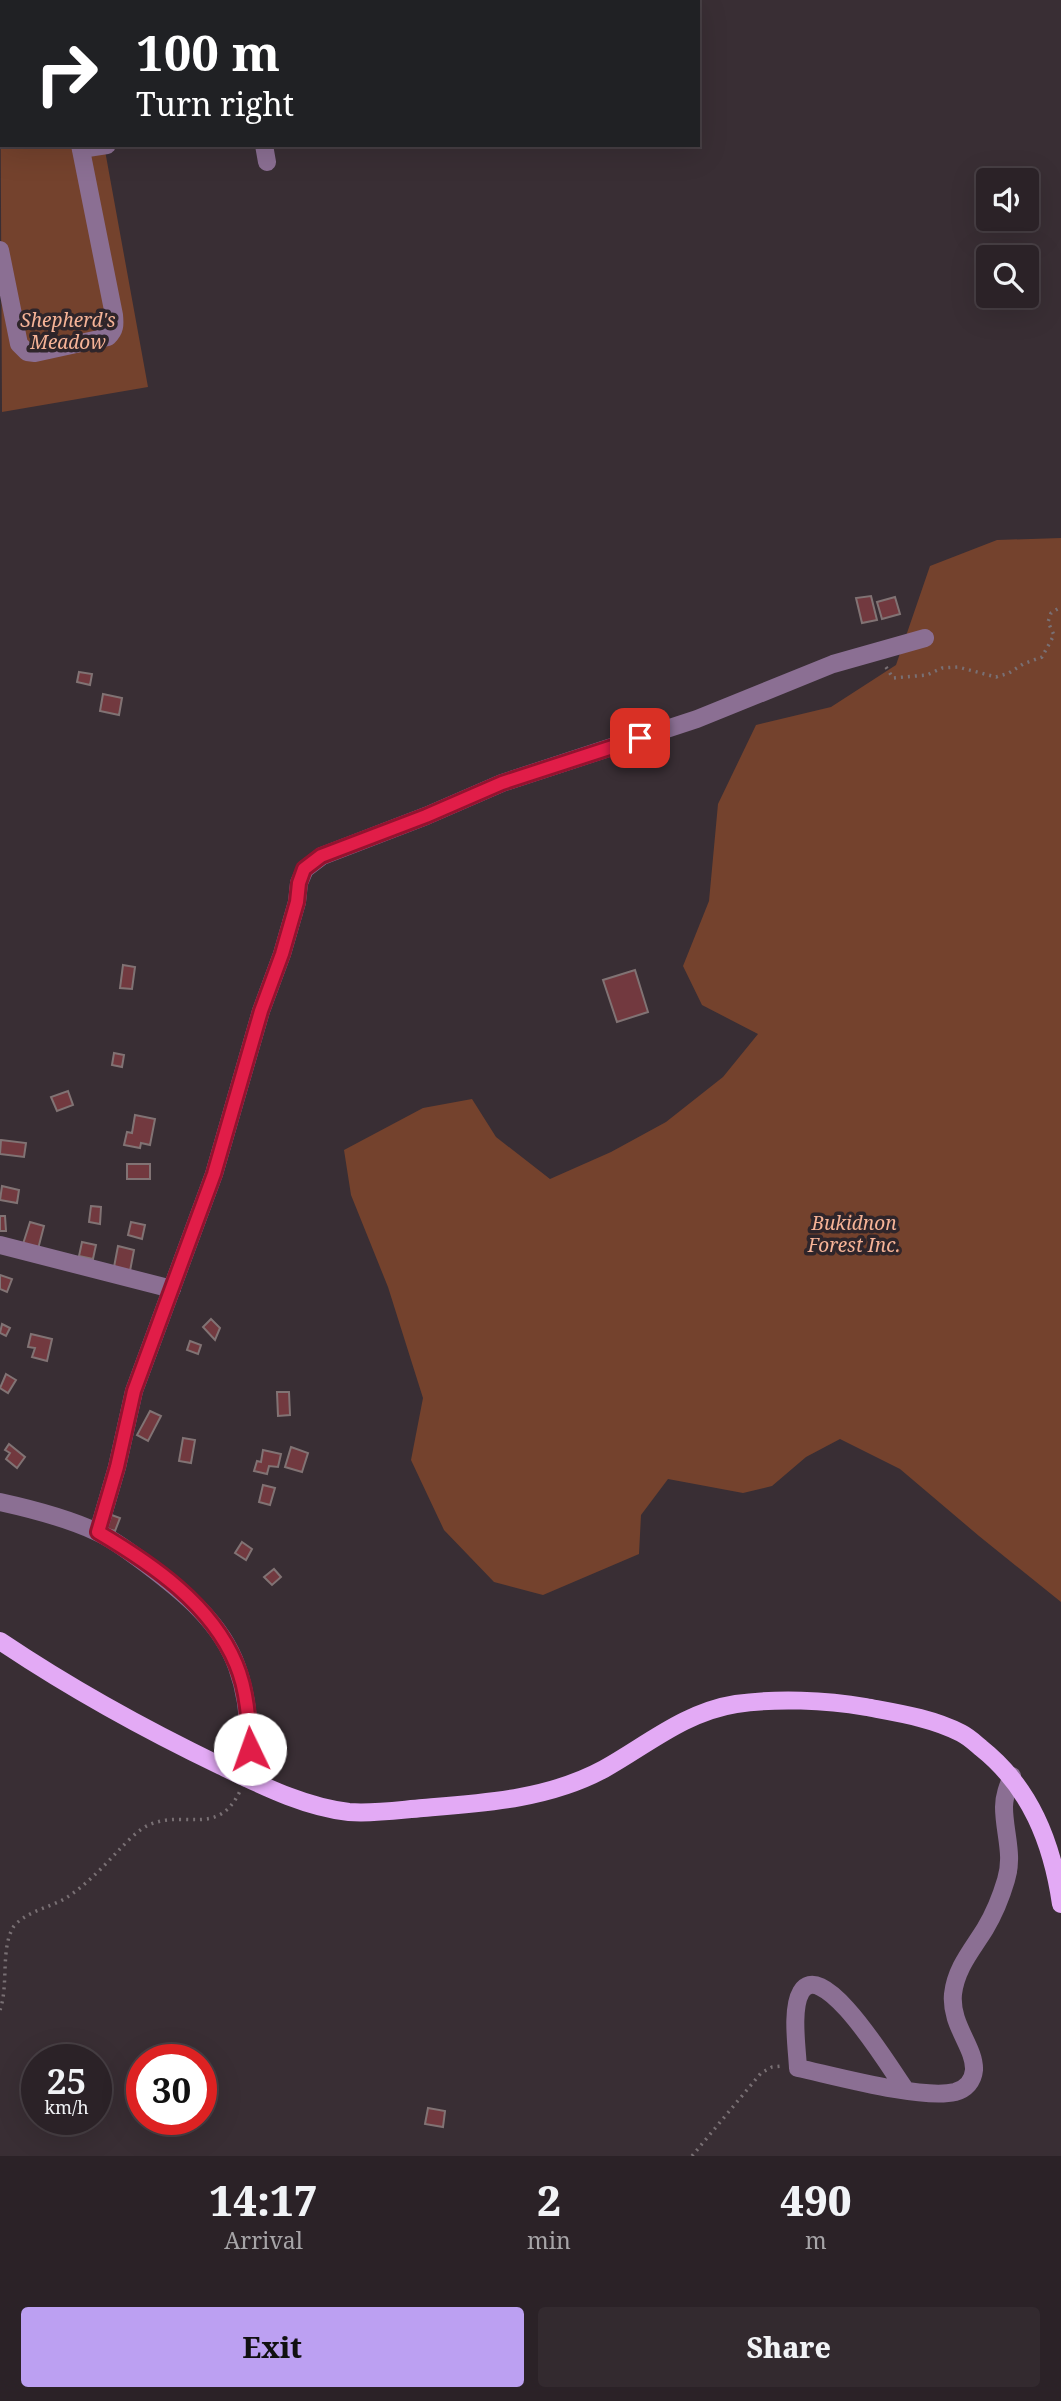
<!DOCTYPE html>
<html lang="en">
<head>
<meta charset="utf-8">
<style>
	:root { --surface:#2b2227; --page:#332a2f; --text:#f1f3f6; --muted:#a6a4a7; --line:#473f44; --accent:#bca0f2 }
	body { margin:0; font-family:"Noto Serif",serif; background:var(--page); color:var(--text); height:100vh; display:flex; flex-direction:column; font-size:26px; white-space:nowrap }
	* { box-sizing:border-box; margin:0 }
	p { font-size:23px; color:var(--muted) }
	.icon { flex:none; width:38px; height:38px; fill:none; stroke:currentColor; stroke-width:2; stroke-linecap:round; stroke-linejoin:round }
	.map { position:relative; height:2156px; overflow:hidden }
	.side { display:flex; flex-direction:column; background:var(--surface); flex:1 }
	.side>* { flex:none }
	.guide { position:absolute; left:0px; top:0px; width:700px; height:147px; box-shadow:0 7px 28px #0002,0 0 0 2px var(--line); background:#202124; color:#fff; overflow:hidden }
	.controls { position:absolute; left:976px; top:168px; display:grid; gap:14px }
	.controls a { display:grid; place-items:center; width:63px; height:63px; border-radius:7px; background:var(--surface); box-shadow:0 7px 28px #0002,0 0 0 2px var(--line); font-size:35px }
	.speed { position:absolute; left:21px; top:2044px; display:flex; gap:14px; font-size:35px; font-weight:700; text-align:center }
	.speed>* { display:grid; place-content:center; width:91px; height:91px; border-radius:50%; background:var(--surface); box-shadow:0 7px 28px #0002,0 0 0 2px var(--line); line-height:1 }
	.speed small { font-size:18px; font-weight:400 }
	.speed .limit { border:10px solid #d22; background:#fff; color:#111 }
	.pin { position:absolute; display:grid; place-items:center; width:60px; height:60px; color:#fff; margin:-30px; border-radius:14px; box-shadow:0 4px 10px #0006 }
	.me { position:absolute; width:77px; margin:-38px; rotate:357deg; stroke-linejoin:round; filter:drop-shadow(0 0 5px #0008) }
	.turn { display:flex; align-items:center; gap:24px; height:147px; padding:0 21px; font-size:32px }
	.turn .icon { width:91px; height:91px; stroke-width:2.5 }
	.turn b { display:block; font-size:49px; line-height:60px }
	.eta { display:flex; justify-content:space-evenly; align-items:center; height:119px; text-align:center }
	.eta b { font-size:42px; font-weight:800; line-height:49px }
	.cta { display:flex; gap:14px; margin-top:auto; padding:14px 21px }
	.cta a { flex:1; height:80px; border-radius:7px; background:var(--accent); color:#111; font-size:28px; font-weight:800; line-height:80px; text-align:center }
	.cta a+a { background:var(--page); color:var(--text) }
	.map>svg:first-child { display:block }
	.green { fill:#74422d }
	.building { fill:#72393f; stroke:#817374; stroke-width:2 }
	.lines { fill:none; stroke-linecap:round; stroke-linejoin:round }
	.path { stroke:#797074; stroke-width:3.5; stroke-dasharray:2 5; stroke-linecap:butt }
	.minor { stroke:#8b6f93; stroke-width:18 }
	.major { stroke:#e3aaf5; stroke-width:18 }
	.route-casing { stroke:#92132f; stroke-width:18 }
	.route { stroke:#e11d48; stroke-width:12 }
	.labels { text-anchor:middle; stroke-width:7; stroke-linejoin:round; paint-order:stroke }
	.park-label { font-size:19px; font-style:italic; fill:#f6b397; stroke:#2f252a }
</style>
</head>
<body>
<div class="map">
<svg width="1061" height="2156" viewBox="0 0 1061 2156">
	<rect width="100%" height="100%" fill="#392e34"/>
	<!-- green -->
	<g class="green">
		<path d="M0 0H196V2H2V145H104L148 387 2 412Z"/>
		<path d="M1061 538V1602L979 1536 900 1469 840 1439 806 1457 772 1486 743 1493 668 1479 641 1515 639 1554 543 1595 494 1582 444 1530 411 1460 423 1398 388 1287 351 1195 344 1150 423 1108 472 1099 496 1137 550 1179 611 1152 666 1122 723 1077 758 1034 702 1005 683 966 709 901 718 804 756 725 831 707 896 665 930 566 997 540Z"/>
	</g>
	<!-- building -->
	<g class="building">
		<path d="M871 596 877 620 862 623 856 598Z"/>
		<path d="M895 597 900 614 882 619 877 602Z"/>
		<path d="M79 672 92 674 90 685 77 682Z"/>
		<path d="M103 694 122 698 119 715 100 711Z"/>
		<path d="M123 965 135 967 132 989 120 988Z"/>
		<path d="M635 970 648 1012 617 1022 603 980Z"/>
		<path d="M114 1053 124 1055 122 1067 112 1065Z"/>
		<path d="M68 1091 73 1105 57 1111 51 1097Z"/>
		<path d="M135 1115 155 1119 150 1145 141 1143 140 1148 124 1145 127 1132 132 1133Z"/>
		<path d="M1 1140 26 1143 24 1157 0 1154Z"/>
		<rect x="127" y="1164" width="23" height="15"/>
		<path d="M2 1186 19 1190 17 1203 0 1200Z"/>
		<path d="M91 1206 101 1207 100 1224 89 1222Z"/>
		<path d="M0 1216H5L6 1231H0Z"/>
		<path d="M30 1222 44 1226 38 1249 23 1244Z"/>
		<path d="M131 1222 145 1225 142 1239 128 1235Z"/>
		<path d="M82 1242 96 1245 93 1259 79 1256Z"/>
		<path d="M118 1246 134 1250 130 1271 114 1267Z"/>
		<path d="M0 1275 12 1279 7 1292 0 1289Z"/>
		<path d="M211 1319 220 1328 215 1340 203 1327Z"/>
		<path d="M2 1324 10 1328 6 1336 0 1333Z"/>
		<path d="M31 1334 52 1339 47 1361 32 1357 35 1348 28 1347Z"/>
		<path d="M190 1341 201 1345 198 1354 187 1350Z"/>
		<path d="M6 1374 16 1380 8 1393 0 1388Z"/>
		<path d="M277 1392H289L290 1415 278 1416Z"/>
		<path d="M150 1411 161 1416 148 1441 137 1435Z"/>
		<path d="M183 1438 195 1440 191 1463 179 1461Z"/>
		<path d="M9 1444 25 1457 17 1468 6 1459 10 1453 5 1450Z"/>
		<path d="M291 1447 308 1453 302 1472 285 1467Z"/>
		<path d="M263 1450 281 1454 278 1467 269 1466 267 1474 254 1471 257 1461 261 1462Z"/>
		<path d="M263 1485 275 1488 270 1505 259 1502Z"/>
		<path d="M109 1514 120 1518 115 1531 104 1528Z"/>
		<path d="M242 1542 252 1549 246 1560 235 1553Z"/>
		<path d="M274 1569 281 1577 272 1585 264 1577Z"/>
		<path d="M428 2108 445 2111 443 2127 425 2124Z"/>
	</g>
	<g class="lines">
		<!-- path -->
		<g class="path">
			<path d="M886 667 893 678 927 675 942 668 958 667 996 677 1009 673 1023 664 1042 657 1054 635 1048 622 1051 613 1061 607"/>
			<path d="M0 2010C9 1984 0 1948 14 1926 27 1911 49 1908 66 1898 85 1886 102 1868 118 1851 127 1842 138 1829 151 1824 187 1810 218 1837 240 1791"/>
			<path d="M692 2156 761 2073 772 2067 782 2066"/>
		</g>
		<!-- minor -->
		<g class="minor">
			<path d="M151 0V2"/>
			<path d="M236 0V2"/>
			<path d="M611 0V2"/>
			<path d="M0 57H2"/>
			<path d="M264 145 267 162"/>
			<path d="M81 149 107 145"/>
			<path d="M0 250 19 344 27 352 35 353 108 337C115 330 115 325 114 315L80 145"/>
			<path d="M0 1245 172 1289"/>
			<path d="M0 1502C32 1509 67 1518 97 1532 115 1540 131 1553 146 1564 183 1592 221 1622 237 1667 250 1703 251 1740 246 1778"/>
			<path d="M98 1532 117 1467 134 1391 214 1174 261 1011 282 954 297 902 299 883 305 869 322 856 426 816 502 783 697 719 833 664 925 638"/>
			<path d="M905 2089C893 2073 823 1955 801 1992 791 2009 797 2048 798 2068 835 2076 922 2100 955 2092 966 2089 973 2081 974 2070 975 2047 950 2025 953 1994 956 1968 972 1950 985 1929 994 1914 1001 1897 1006 1880 1014 1855 1004 1832 1004 1807 1004 1796 1008 1786 1012 1776"/>
		</g>
		<!-- major -->
		<path class="major" d="M0 1641C70 1688 144 1729 221 1766 261 1785 304 1807 349 1812 373 1814 399 1810 423 1808 484 1803 549 1799 604 1769 647 1745 685 1712 736 1704 777 1698 825 1700 866 1707 898 1713 932 1718 961 1733 969 1737 975 1743 981 1748 1030 1787 1052 1842 1061 1904"/>
	</g>
	<g class="lines">
		<!-- route casing -->
		<g class="route-casing">
			<path id="route" d="M250 1749C249 1720 247 1690 236 1664 211 1604 152 1564 98 1532L117 1467 134 1391 214 1174 261 1011 282 954 297 902 299 883 304 869 321 856 426 816 502 783 640 738"/>
		</g>
		<!-- route -->
		<use href="#route" class="route"/>
	</g>
	<g class="labels">
		<!-- park labels -->
		<g class="park-label">
			<text x="68" y="327">Shepherd's<tspan x="68" dy="22">Meadow</tspan></text>
			<text x="854" y="1230">Bukidnon<tspan x="854" dy="22">Forest Inc.</tspan></text>
		</g>
	</g>
</svg>
<div class="controls">
<a><svg class="icon" aria-label="sound" viewBox="0 0 24 24"><path d="M4 9h4l5-4v14l-5-4H4zM17 9q2 3 0 6"/></svg></a>
<a><svg class="icon" aria-label="search" viewBox="0 0 24 24"><circle cx="10" cy="10" r="6"/><path d="M15 15l6 6"/></svg></a>
</div>
<div class="speed"><div>25<small>km/h</small></div><div class="limit">30</div></div>
<div class="pin" style="left:640px;top:738px;background:#d93025"><svg class="icon" aria-label="arrive" viewBox="0 0 24 24"><path d="M6 21V4h12l-3 4 3 4H6"/></svg></div>
<svg class="me" style="left:250px;top:1749px" viewBox="-20 -20 40 40"><circle r="19" fill="#fff"/><path d="M0-13L10 11 0 6-10 11z" fill="#e11d48"/></svg>
<div class="guide">
<div class="turn"><svg class="icon" aria-label="right" viewBox="0 0 24 24"><path d="M7 20v-9h11M14 6l5 5-5 5"/></svg><div><b>100 m</b>Turn right</div></div>
</div>
</div>
<section class="side">
<div class="eta">
<div><b>14:17</b><p>Arrival</p></div>
<div><b>2</b><p>min</p></div>
<div><b>490</b><p>m</p></div>
</div>
<div class="cta"><a>Exit</a><a>Share</a></div>
</section>
</body>
</html>
